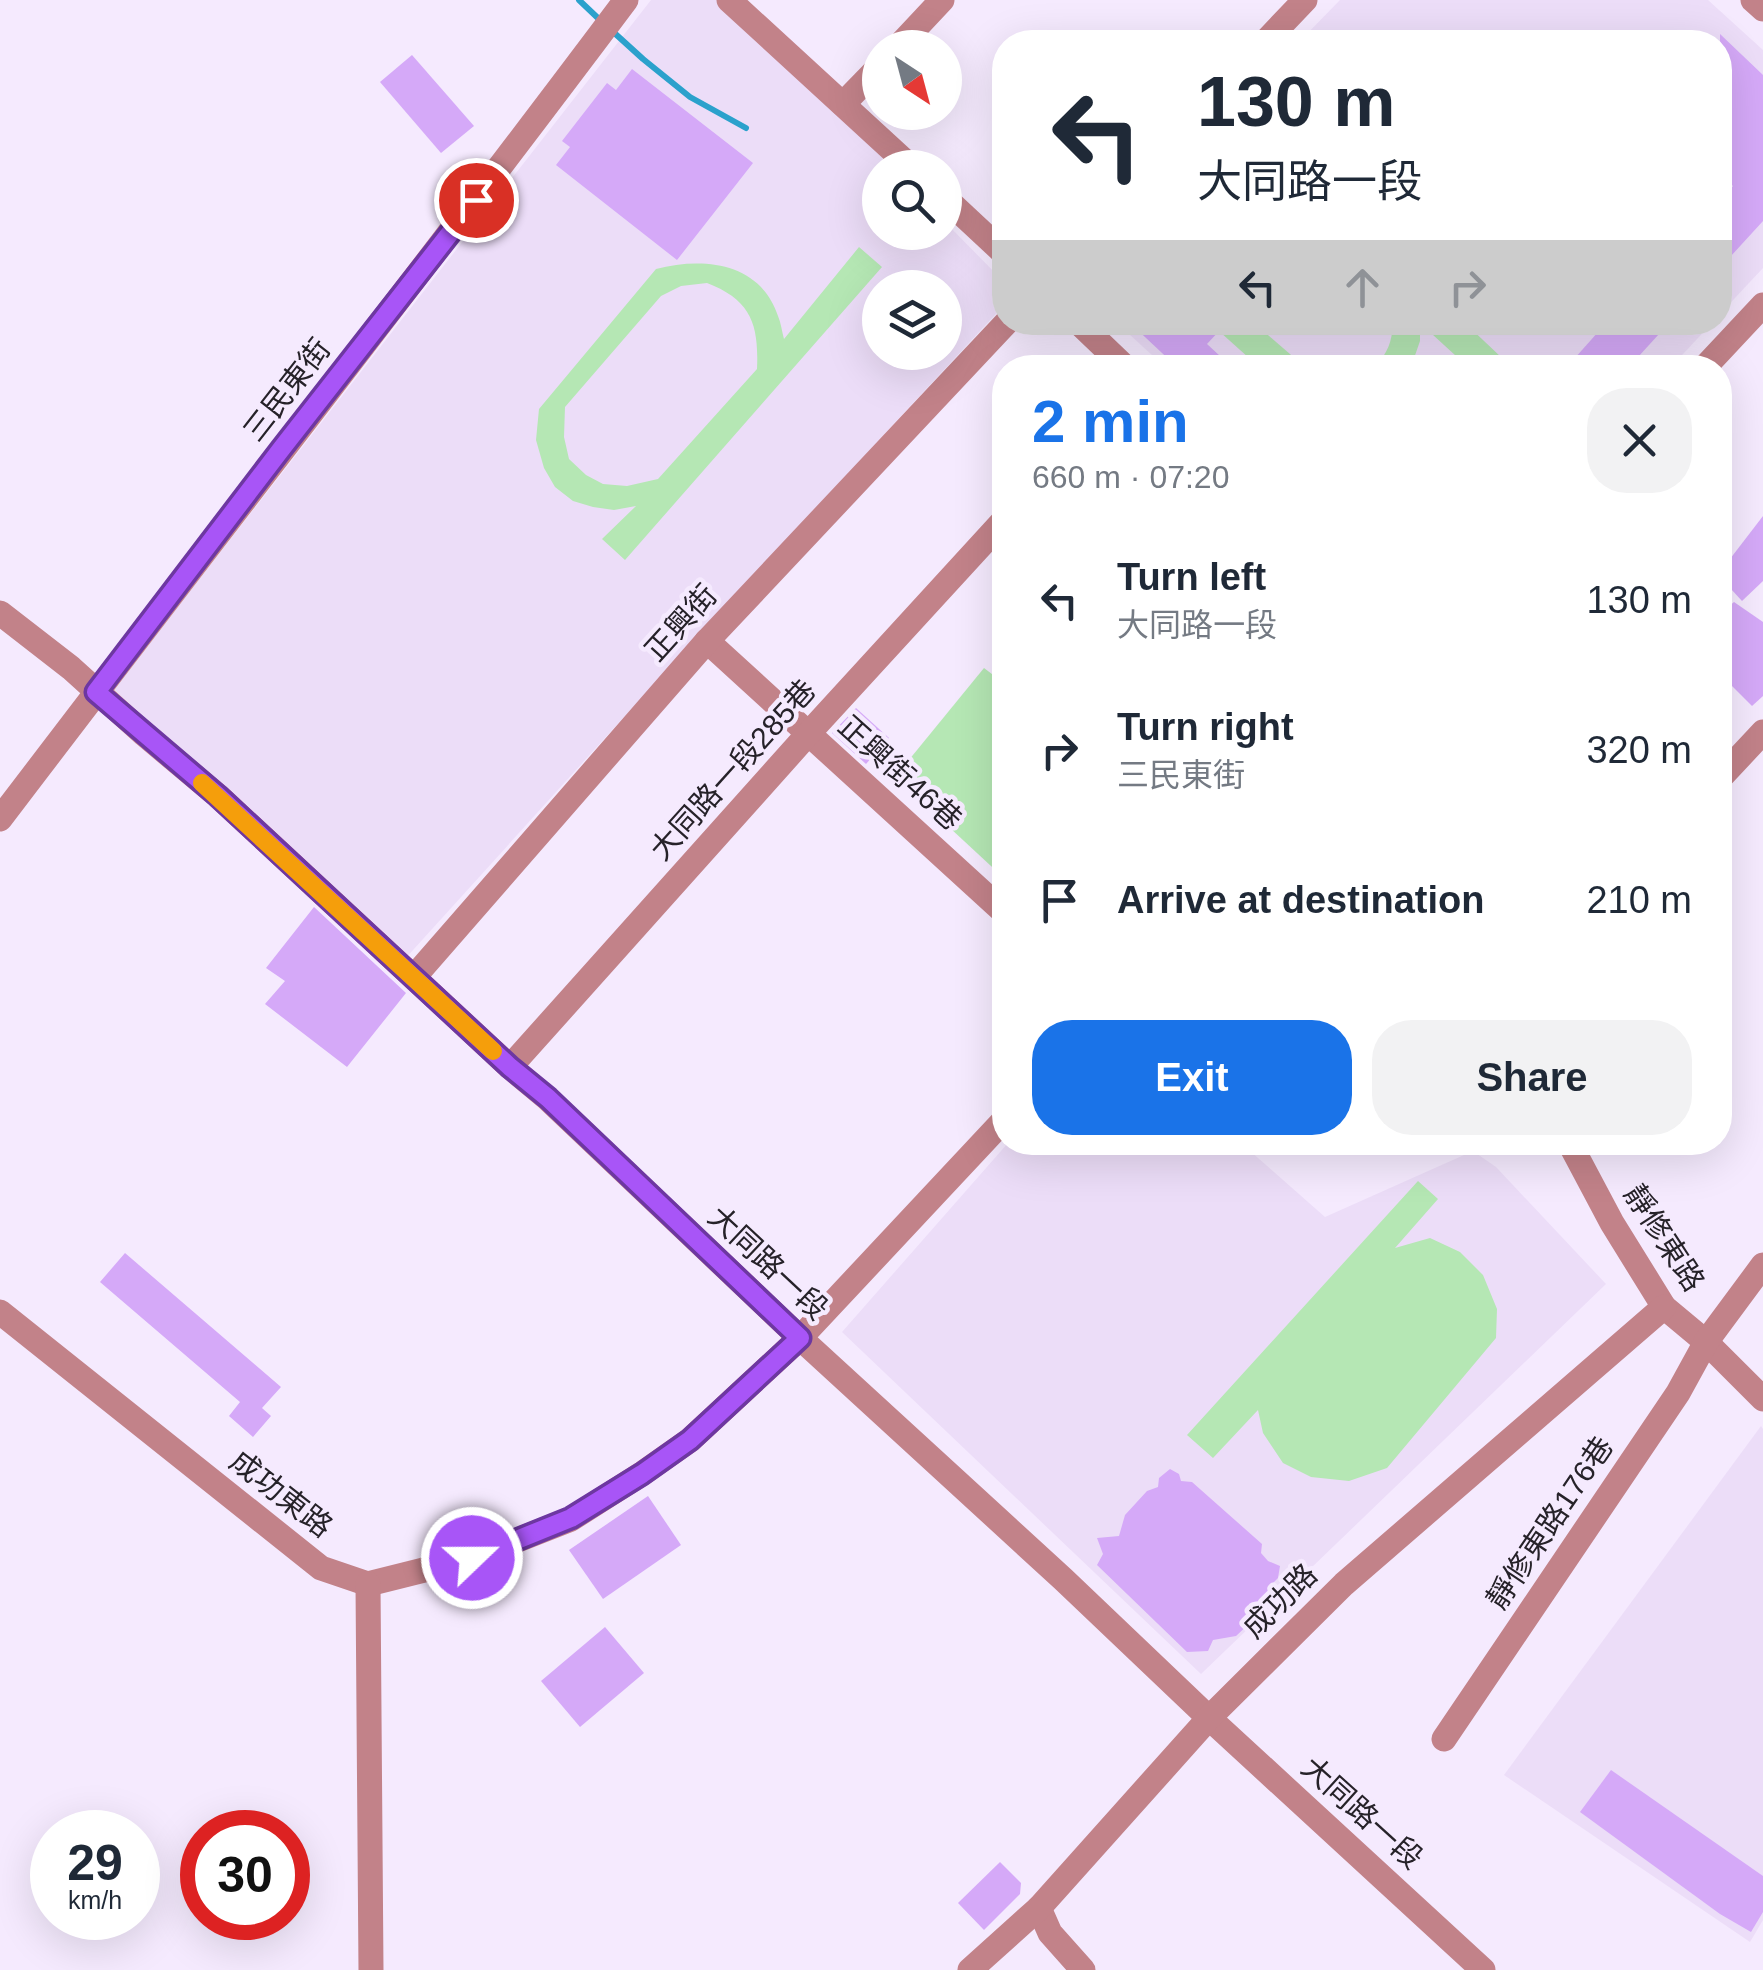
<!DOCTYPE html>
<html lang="en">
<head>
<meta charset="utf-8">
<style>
	:root { --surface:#fff; --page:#f2f2f3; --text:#1f2937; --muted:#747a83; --accent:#1a73e8 }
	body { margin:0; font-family:Arial,"Noto Sans TC",sans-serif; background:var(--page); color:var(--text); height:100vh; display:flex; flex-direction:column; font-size:38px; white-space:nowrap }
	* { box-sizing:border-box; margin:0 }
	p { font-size:32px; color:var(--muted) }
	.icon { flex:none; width:55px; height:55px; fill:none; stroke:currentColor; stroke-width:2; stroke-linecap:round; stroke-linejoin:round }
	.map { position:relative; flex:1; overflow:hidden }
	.sheet { position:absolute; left:992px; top:355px; width:740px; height:800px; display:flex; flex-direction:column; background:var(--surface); border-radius:40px; box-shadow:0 10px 40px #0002 }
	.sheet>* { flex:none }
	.guide { position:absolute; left:992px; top:30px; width:740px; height:305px; border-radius:40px; box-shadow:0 10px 40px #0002; background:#fff; color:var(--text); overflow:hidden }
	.needle { width:65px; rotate:144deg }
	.buttons { position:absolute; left:862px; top:30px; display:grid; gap:20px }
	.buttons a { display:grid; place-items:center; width:100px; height:100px; border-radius:50%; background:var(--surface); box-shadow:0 10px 40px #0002; font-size:50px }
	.speed { position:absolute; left:30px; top:1810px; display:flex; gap:20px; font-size:50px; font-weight:700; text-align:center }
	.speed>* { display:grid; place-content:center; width:130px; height:130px; border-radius:50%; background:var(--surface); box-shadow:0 10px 40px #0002; line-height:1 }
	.speed small { font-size:25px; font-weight:400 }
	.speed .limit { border:15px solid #d22; background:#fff; color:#111 }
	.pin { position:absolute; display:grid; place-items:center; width:85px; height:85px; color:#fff; margin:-42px; border:5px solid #fff; border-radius:50%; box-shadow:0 2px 10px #0007 }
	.me { position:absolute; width:110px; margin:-55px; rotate:68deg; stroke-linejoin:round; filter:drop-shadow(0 0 8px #0008) }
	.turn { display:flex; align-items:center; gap:35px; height:210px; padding:0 40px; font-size:45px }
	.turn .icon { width:130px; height:130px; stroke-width:2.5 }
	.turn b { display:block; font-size:70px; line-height:85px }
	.lanes { display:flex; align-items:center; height:95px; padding:0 40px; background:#0003; justify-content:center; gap:50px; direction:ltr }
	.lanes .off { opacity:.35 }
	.round { display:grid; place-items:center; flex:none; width:105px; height:105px; border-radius:40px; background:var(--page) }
	.overview { display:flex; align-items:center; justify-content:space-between; height:170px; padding:0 40px }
	h1 { font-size:60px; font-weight:800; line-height:75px; color:var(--accent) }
	.button { display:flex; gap:20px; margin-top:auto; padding:20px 40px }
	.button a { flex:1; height:115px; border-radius:40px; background:var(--accent); color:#fff; font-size:40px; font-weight:800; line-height:115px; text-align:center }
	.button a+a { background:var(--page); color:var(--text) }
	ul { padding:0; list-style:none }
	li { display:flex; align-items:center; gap:30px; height:150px; padding:0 40px }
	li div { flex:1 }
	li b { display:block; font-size:38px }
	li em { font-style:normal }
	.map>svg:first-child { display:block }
	.built { fill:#ecddf8; fill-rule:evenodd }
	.green { fill:#b5e7b4; fill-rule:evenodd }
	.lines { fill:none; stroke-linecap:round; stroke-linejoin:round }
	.stream { stroke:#2ba1cc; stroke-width:6 }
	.building { fill:#d5a9f8 }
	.minor { stroke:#c28289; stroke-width:25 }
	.route-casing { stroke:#6d37a1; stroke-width:25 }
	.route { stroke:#a855f7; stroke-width:18 }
	.slow { stroke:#f59e0b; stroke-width:18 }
	.labels { text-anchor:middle; stroke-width:9; stroke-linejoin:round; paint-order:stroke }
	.street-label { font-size:30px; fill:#262229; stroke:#f5eafe }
</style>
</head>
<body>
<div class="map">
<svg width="1763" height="1970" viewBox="0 0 1763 1970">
	<rect width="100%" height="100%" fill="#f5eafe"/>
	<!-- built -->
	<g class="built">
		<path d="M651 0H727L891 167 880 168V232H945V222L1005 283V304L709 623 404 960 112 691ZM880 288H945V352H880Z"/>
		<path d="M1340 0H1708L1763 50V268L1720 314V42H1299Z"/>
		<path d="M1117 323H1712L1670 368 1165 367Z"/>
		<path d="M1008 1143H1241L1325 1217 1473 1151 1496 1167 1606 1284 1201 1674 842 1332Z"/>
		<path d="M1761 1426 1763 1429V1920L1750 1942 1504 1775Z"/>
	</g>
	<!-- green -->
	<g class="green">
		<path d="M859 247 882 267 625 560 602 539 636 506 614 510 593 507 573 501 555 487 544 468 536 440 539 409 656 269C703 257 760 262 778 316 781 323 782 332 784 339ZM707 283C751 300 759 324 757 369L658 479 627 486 603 484 586 475 569 459 564 437 565 407 661 296 681 286Z"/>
		<path d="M1210 323H1254L1305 367H1259Z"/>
		<path d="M1393 323H1465L1502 358 1493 367H1468L1420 323V341L1411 367H1374C1388 354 1392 341 1393 323Z"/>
		<path d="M984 668 1005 684V879L895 777Z"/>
		<path d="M1418 1181 1438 1199 1395 1248 1430 1238 1460 1252 1483 1275 1497 1309 1496 1338 1387 1468 1349 1481 1311 1477 1283 1463 1263 1433 1258 1410 1213 1458 1187 1435Z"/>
	</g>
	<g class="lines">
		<!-- stream -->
		<g class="stream">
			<path d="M579 0 601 21"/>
			<path d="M610 29 643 59 690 97 746 128"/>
		</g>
	</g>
	<!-- building -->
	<g class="building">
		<path d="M1720 34 1763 75V221L1720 268V201L1733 186 1720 174Z"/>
		<path d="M412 55 474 126 441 153 380 82Z"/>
		<path d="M632 69 753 163 677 260 556 165 570 147 562 141 607 83 616 90Z"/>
		<path d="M1129 322H1212L1220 330 1207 344 1233 368H1178Z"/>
		<path d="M1607 322H1670L1628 368H1566Z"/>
		<path d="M1763 516V581L1742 601 1720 577V572Z"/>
		<path d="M1734 602 1763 622V696L1752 706 1720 674V614Z"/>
		<path d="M856 708 889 738 866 764 832 733Z"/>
		<path d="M314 907 406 993 347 1067 265 1004 285 981 266 968Z"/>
		<path d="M125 1253 281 1387 262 1408 271 1416 253 1437 229 1416 240 1402 100 1282Z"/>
		<path d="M1170 1469 1179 1474 1181 1481 1192 1482 1262 1544 1261 1553 1268 1561 1280 1566 1278 1578 1273 1583 1267 1607 1236 1636 1213 1640 1208 1651 1187 1652 1097 1565 1103 1554 1097 1538 1119 1536 1125 1515 1147 1491 1158 1487 1159 1478Z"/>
		<path d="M648 1496 681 1545 603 1599 569 1550Z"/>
		<path d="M605 1627 644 1673 580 1727 541 1681Z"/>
		<path d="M1611 1770 1763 1876V1912L1751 1932 1720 1914 1580 1812Z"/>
		<path d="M1000 1862 1021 1883 1020 1894 984 1930 958 1903Z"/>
	</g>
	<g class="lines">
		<!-- minor -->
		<g class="minor">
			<path d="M729 0 912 168"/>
			<path d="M1753 0 1763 9"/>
			<path d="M1265 42 1305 0"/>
			<path d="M897 48 942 0"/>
			<path d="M843 104 880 66"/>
			<path d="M945 198 1005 254"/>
			<path d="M1078 322 1126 368"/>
			<path d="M1704 368 1763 305"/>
			<path d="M0 613 71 668 144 734 218 796 510 1067 547 1098 800 1338 1063 1579 1209 1718 1483 1970"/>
			<path d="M707 641 1005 913"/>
			<path d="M1720 778 1763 732"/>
			<path d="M0 819C208 545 420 275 626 0"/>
			<path d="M414 977 707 641 1007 322"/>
			<path d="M510 1067 808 734 1005 519"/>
			<path d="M1569 1142 1612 1223 1664 1307 1706 1342 1763 1399"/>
			<path d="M0 1312 321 1568 368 1584 472 1558 571 1519 643 1473 690 1440 800 1338 1005 1119"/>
			<path d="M368 1584 371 1970"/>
			<path d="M1444 1739 1678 1393 1706 1342 1763 1265"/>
			<path d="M1039 1908 1050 1933 1083 1970"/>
			<path d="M970 1970 1039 1908 1209 1718 1344 1584 1664 1307"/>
		</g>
	</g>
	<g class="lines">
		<!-- route casing -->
		<g class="route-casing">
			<path id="route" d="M472 1558 571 1518 642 1474 690 1440 800 1338 548 1098 510 1067 218 796 96 692 282 448 476 200"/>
		</g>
		<!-- route -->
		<use href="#route" class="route"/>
		<!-- slow -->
		<path class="slow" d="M202 783 493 1051"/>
	</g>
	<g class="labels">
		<!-- street labels -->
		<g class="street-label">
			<text transform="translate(287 390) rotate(-52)" y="10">三民東街</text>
			<text transform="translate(681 623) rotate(-48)" y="10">正興街</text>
			<text transform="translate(733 770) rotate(-48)" y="10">大同路一段285巷</text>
			<text transform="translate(900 773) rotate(42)" y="10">正興街46巷</text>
			<text transform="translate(1664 1238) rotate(57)" y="10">靜修東路</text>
			<text transform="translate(768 1263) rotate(43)" y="10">大同路一段</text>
			<text transform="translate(281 1494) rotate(38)" y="10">成功東路</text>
			<text transform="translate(1550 1523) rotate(-56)" y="10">靜修東路176巷</text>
			<text transform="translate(1280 1601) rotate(-45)" y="10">成功路</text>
			<text transform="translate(1362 1813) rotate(42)" y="10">大同路一段</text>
		</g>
	</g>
</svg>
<div class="buttons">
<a><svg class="needle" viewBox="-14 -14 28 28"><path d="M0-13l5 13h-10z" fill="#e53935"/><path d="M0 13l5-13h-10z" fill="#747a83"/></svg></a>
<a><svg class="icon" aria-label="search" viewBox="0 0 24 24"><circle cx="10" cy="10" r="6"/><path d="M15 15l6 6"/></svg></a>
<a><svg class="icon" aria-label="layers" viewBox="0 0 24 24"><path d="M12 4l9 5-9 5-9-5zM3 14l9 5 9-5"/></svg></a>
</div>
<div class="speed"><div>29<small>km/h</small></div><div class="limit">30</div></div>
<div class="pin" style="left:476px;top:200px;background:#d93025"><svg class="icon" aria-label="arrive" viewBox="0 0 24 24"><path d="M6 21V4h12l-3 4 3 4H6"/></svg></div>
<svg class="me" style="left:472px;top:1558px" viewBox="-20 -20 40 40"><circle r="17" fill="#a855f7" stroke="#fff" stroke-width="3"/><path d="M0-11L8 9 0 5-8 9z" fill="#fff"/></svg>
<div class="guide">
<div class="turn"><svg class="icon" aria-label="left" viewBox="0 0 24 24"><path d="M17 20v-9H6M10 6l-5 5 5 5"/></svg><div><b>130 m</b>大同路一段</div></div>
<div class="lanes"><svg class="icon" aria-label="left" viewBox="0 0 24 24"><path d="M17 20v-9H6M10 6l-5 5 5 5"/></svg><svg class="icon off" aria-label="ahead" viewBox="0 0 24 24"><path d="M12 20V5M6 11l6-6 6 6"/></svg><svg class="icon off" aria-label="right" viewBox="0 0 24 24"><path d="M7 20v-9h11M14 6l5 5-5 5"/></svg></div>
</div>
<section class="sheet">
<div class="overview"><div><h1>2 min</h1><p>660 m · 07:20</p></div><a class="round"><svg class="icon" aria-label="close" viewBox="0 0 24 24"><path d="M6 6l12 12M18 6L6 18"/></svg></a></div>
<ul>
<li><svg class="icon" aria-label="left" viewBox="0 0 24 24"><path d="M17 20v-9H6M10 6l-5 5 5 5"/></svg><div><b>Turn left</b><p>大同路一段</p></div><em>130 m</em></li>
<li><svg class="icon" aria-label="right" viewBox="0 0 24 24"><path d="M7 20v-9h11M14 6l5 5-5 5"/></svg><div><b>Turn right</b><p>三民東街</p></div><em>320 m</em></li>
<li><svg class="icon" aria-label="arrive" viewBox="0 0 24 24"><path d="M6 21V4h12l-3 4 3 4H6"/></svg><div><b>Arrive at destination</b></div><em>210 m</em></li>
</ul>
<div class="button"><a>Exit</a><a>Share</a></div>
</section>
</div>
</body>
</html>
